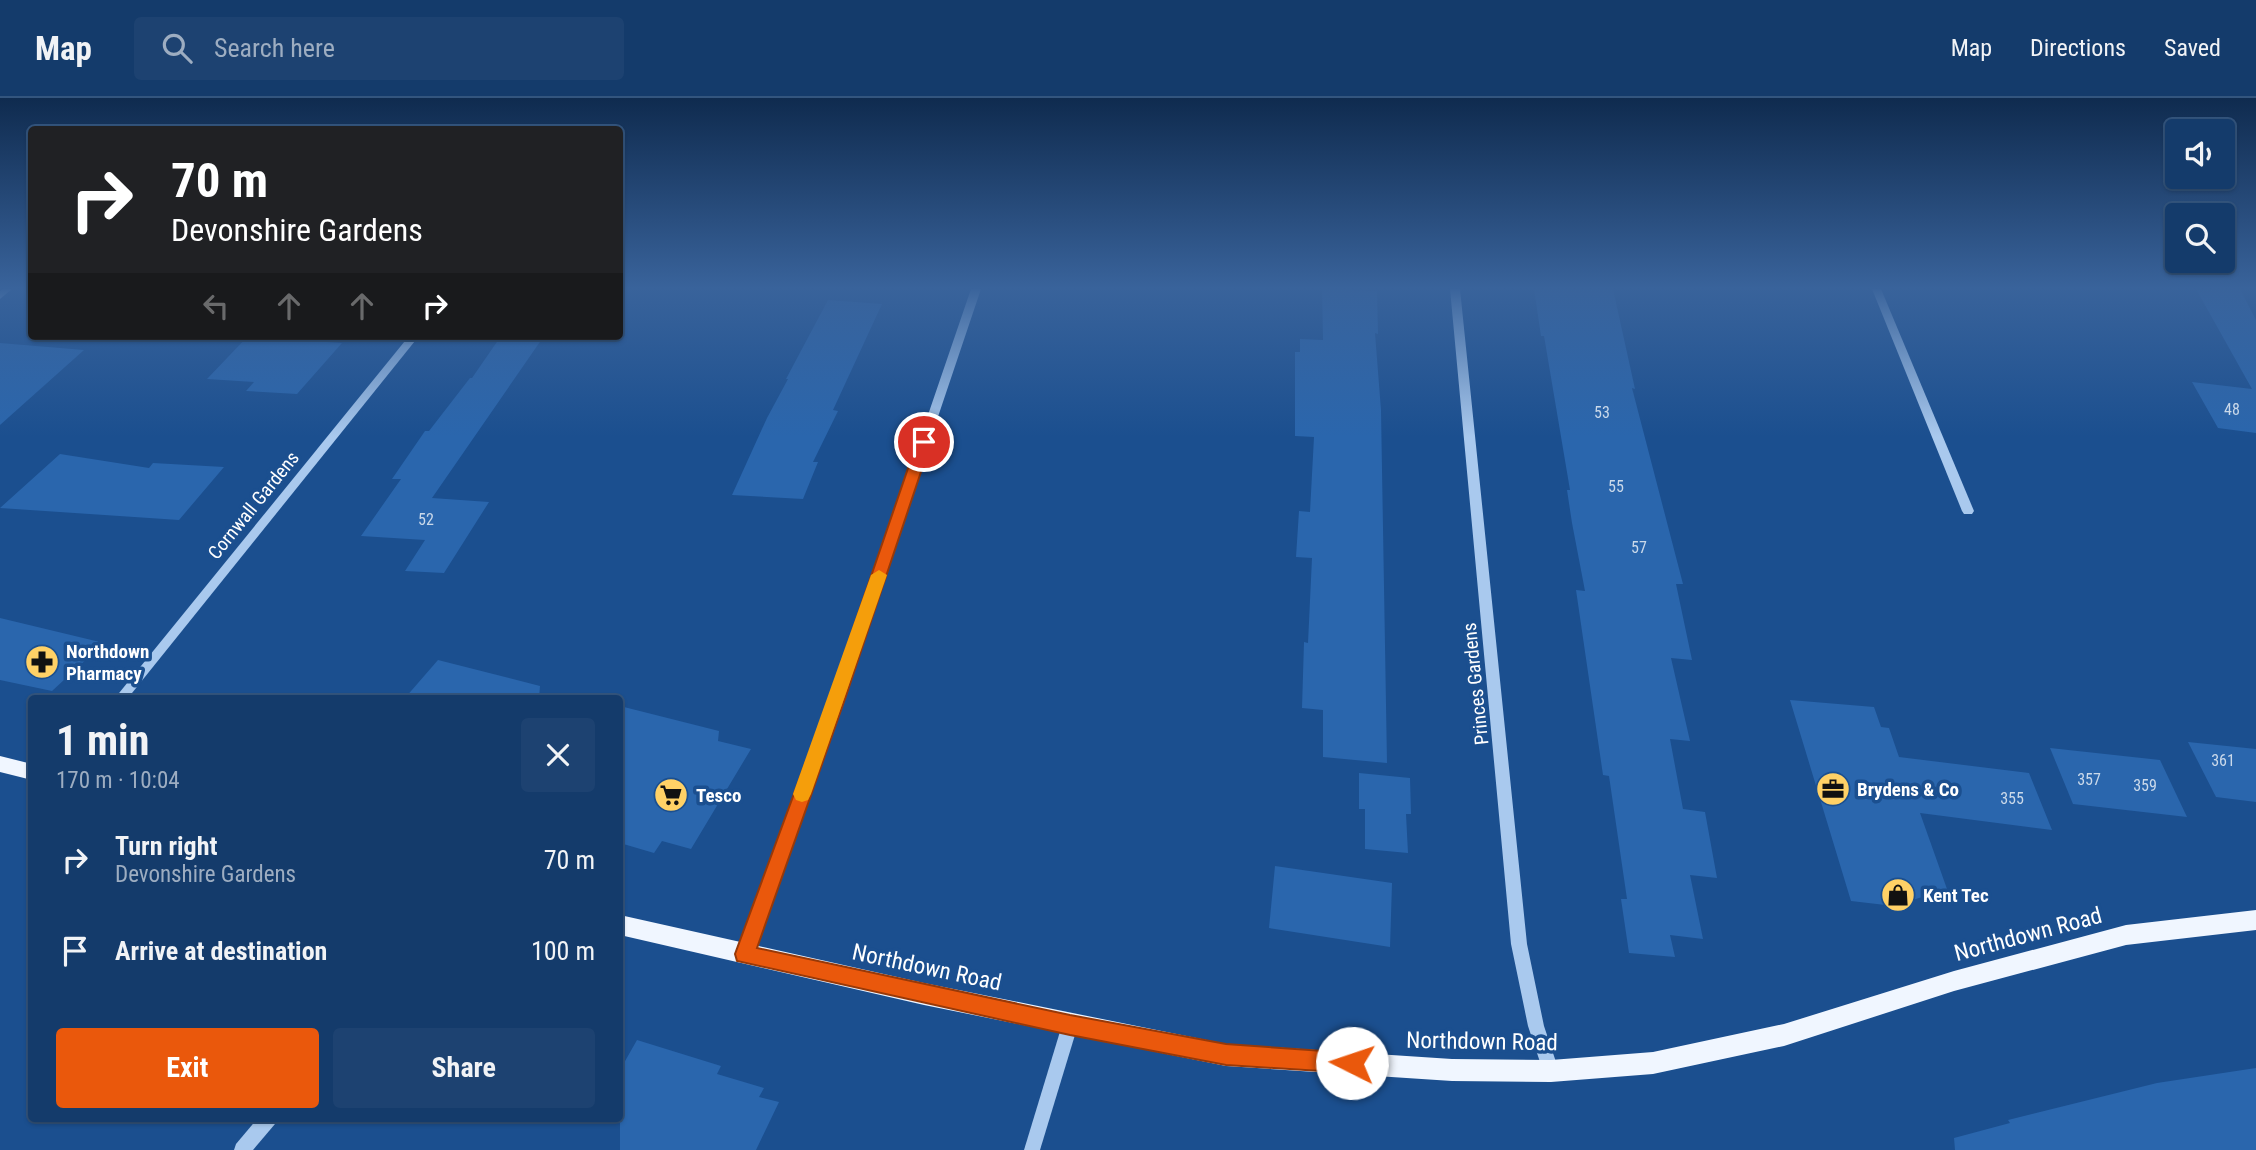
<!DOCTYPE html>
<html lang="en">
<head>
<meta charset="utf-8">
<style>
	:root { --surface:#143b6b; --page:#1d4271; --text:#f1f3f6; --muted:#9dadc1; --line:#33557e; --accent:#ea580c }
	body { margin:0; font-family:"Roboto Condensed",sans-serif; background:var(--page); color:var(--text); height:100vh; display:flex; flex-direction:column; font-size:26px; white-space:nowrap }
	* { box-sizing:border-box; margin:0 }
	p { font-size:23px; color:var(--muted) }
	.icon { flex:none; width:38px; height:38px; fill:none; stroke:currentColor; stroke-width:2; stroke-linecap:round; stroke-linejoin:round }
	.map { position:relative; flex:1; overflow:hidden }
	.panel { position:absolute; left:28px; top:597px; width:595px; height:427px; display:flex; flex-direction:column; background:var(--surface); border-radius:7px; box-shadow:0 2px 5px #0004,0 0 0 2px var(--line) }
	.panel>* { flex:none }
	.guide { position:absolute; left:28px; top:28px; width:595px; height:214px; border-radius:7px; box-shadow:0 2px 5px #0004,0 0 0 2px var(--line); background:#202124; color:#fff; overflow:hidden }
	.controls { position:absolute; left:2165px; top:21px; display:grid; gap:14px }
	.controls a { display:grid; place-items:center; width:70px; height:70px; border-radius:7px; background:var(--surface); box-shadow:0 2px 5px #0004,0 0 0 2px var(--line); font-size:35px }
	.pin { position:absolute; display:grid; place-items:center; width:60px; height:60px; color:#fff; margin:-30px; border:4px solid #fff; border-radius:50%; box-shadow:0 2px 7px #0007 }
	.me { position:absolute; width:77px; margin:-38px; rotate:274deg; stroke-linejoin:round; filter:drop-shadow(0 0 5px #0008) }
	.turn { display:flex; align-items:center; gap:24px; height:147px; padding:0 28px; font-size:32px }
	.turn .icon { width:91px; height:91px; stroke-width:2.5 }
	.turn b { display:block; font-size:49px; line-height:60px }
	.lanes { display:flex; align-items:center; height:66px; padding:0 28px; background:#0003; justify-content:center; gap:35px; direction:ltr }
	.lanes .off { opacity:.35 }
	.round { display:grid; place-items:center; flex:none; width:74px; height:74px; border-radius:7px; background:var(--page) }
	.headline { display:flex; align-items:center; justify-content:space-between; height:119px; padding:0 28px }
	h1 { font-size:42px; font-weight:700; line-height:52px }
	.cta { display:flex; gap:14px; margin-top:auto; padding:14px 28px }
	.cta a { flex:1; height:80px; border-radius:7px; background:var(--accent); color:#fff; font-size:28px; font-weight:700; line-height:80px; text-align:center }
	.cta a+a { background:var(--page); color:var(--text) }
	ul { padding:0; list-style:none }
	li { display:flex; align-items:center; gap:21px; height:91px; padding:0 28px }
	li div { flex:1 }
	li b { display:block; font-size:26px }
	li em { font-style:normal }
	header { display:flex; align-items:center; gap:42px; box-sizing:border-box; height:98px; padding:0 35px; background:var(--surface); border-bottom:2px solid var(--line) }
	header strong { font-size:33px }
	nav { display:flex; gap:38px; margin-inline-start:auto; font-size:24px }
	.search { width:490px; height:63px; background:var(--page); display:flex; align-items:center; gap:18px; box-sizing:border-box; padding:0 24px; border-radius:7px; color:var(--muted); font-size:26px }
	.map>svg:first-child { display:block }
	.building { fill:#2a66ad }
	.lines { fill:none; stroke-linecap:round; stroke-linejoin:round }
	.minor { fill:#a9c9ee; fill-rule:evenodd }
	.major { fill:#f0f6ff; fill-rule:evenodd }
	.route { fill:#ea580c; stroke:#983908; stroke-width:2 }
	.slow { fill:#f59e0b }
	.labels { text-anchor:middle; stroke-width:7; stroke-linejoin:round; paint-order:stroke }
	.number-label { font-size:16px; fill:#cad9ea }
	.street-label { font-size:19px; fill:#fff; stroke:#1b4f8f }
	.poi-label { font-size:19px; font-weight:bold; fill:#fff; stroke:#1b4f8f; text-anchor:start }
	.near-street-label { font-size:23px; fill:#fff; stroke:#1b4f8f }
</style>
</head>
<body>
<header>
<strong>Map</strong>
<div class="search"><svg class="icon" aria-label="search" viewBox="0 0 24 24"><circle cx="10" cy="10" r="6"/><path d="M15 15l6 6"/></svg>Search here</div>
<nav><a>Map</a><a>Directions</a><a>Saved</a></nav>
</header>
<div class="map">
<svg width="2256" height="1052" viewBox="0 0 2256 1052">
	<rect width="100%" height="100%" fill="#1b4f8f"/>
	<!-- building -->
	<g class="building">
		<path d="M1322 191 1377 193 1378 236 1375 235 1381 312 1387 665 1323 659V612L1302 610 1304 544 1308 545 1312 460 1296 459 1299 413 1310 414 1314 339 1295 338V254H1300V241L1323 242Z"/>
		<path d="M1534 191H1613L1635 291 1632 290 1683 486H1676L1692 562 1671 560 1690 643 1670 641 1683 711 1705 714 1717 780 1690 777 1703 841 1670 837 1675 859 1629 855 1621 801H1627L1609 678 1603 677 1576 492 1585 493 1572 425 1567 392H1570L1544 238H1541Z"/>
		<path d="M2196 191H2240L2256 222V335L2218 330 2192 284 2252 291Z"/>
		<path d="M828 202 882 206 833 312 838 313 813 364H818L803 401 732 397 767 320 788 281H786Z"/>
		<path d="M248 238H332L327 244 342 245 297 296 246 293 254 284 207 281Z"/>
		<path d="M501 238H544L432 400 489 404 444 475 405 473 425 442 361 438 401 381H392L425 333H429L470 280H472Z"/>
		<path d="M0 245 84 252 0 327Z"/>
		<path d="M60 356 149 370 153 365 224 369 179 422 0 410Z"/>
		<path d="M0 520 104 545 52 593 0 582Z"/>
		<path d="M438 562 540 588 539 600H405Z"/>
		<path d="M1790 602 1874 609 1881 629 1889 630 1899 659 2029 675 2052 732 1920 715 1947 791 1894 808 1851 803Z"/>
		<path d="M620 608 719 633 718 643 751 651 691 751 662 743 654 755 620 745Z"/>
		<path d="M2188 644 2256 651V704L2216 699Z"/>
		<path d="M2050 650 2160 662 2187 719 2073 706Z"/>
		<path d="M1359 675 1410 680 1411 716H1406L1408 755 1365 751V711H1359Z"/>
		<path d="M1275 768 1392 785 1390 849 1269 830Z"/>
		<path d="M637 942 721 968 717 976 764 990 759 999 779 1004 756 1052H620V972Z"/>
		<path d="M2256 970V1052H1955L1954 1040 2010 1025 2008 1022 2157 985Z"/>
	</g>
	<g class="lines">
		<!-- minor -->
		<g class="minor">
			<path d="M2 191H12L0 201V193Z"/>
			<path d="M971 191H981L844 598 752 856 749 861 744 863 739 861 736 856 832 598Z"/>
			<path d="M1450 191H1460L1527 846 1544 928 1559 973 1557 979 1551 981 1545 979 1528 928 1511 846Z"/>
			<path d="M1872 191H1881L1974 413 1972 416H1964L1962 413Z"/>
			<path d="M409 238H419L128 600H115Z"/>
			<path d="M1070 919 1076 922 1078 927 1040 1052H1024L1062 927 1064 922Z"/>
			<path d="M258 1020H277L275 1026 253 1052H234L236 1046Z"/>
		</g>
		<!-- major -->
		<g class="major">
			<path d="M0 658 32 666V682L0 674Z"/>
			<path d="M2256 812V832L2126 847 1954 893 1784 948 1653 976 1551 984 1452 983 1226 968 924 907 620 837V817L924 885 1226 946 1452 961 1551 962 1653 954 1784 926 1954 873 2126 827Z"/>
		</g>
	</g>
	<!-- sky -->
	<linearGradient id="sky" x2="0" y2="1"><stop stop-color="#0f2b4f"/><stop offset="0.56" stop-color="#39639b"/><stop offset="1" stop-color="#39639b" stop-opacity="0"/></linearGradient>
	<rect width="2256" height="339" fill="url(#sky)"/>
	<!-- route -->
	<path class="route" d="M924 339 931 344 846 598 757 850 1070 917 1226 946 1352 955 1359 958 1362 965 1359 972 1352 975 1226 967 1070 937 737 863 735 856 830 598 917 344Z"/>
	<!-- slow -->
	<path class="slow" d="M879 472 887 477 811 696 808 702 802 704 796 702 793 696 871 477Z"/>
	<!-- icons -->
	<defs>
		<g id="pharmacy-disc" transform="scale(1.75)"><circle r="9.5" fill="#ffd166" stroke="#1b4f8f"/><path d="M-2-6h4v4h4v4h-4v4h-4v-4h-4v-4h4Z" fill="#111"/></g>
		<g id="office-disc" transform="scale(1.75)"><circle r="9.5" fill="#ffd166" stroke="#1b4f8f"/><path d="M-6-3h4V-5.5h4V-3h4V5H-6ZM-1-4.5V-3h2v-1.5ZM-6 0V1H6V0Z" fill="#111"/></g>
		<g id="supermarket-disc" transform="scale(1.75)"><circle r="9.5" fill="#ffd166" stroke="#1b4f8f"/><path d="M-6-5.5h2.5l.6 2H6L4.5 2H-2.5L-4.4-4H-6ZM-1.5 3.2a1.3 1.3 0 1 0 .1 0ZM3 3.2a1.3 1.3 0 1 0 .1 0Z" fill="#111"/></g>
		<g id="shop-disc" transform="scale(1.75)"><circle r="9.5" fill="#ffd166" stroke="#1b4f8f"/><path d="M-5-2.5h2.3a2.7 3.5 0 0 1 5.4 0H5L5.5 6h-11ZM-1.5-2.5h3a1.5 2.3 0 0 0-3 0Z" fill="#111"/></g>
	</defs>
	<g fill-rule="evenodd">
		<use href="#pharmacy-disc" x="42" y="564"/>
		<use href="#office-disc" x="1833" y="691"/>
		<use href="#supermarket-disc" x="671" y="697"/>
		<use href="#shop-disc" x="1898" y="797"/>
	</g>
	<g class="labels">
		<!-- number labels -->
		<g class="number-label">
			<text x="2232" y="317">48</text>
			<text x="1602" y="320">53</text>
			<text x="1616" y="394">55</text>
			<text x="426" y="427">52</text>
			<text x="1639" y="455">57</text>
			<text x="2223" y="668">361</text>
			<text x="2089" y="687">357</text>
			<text x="2145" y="693">359</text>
			<text x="2012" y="706">355</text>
		</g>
		<!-- street labels -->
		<g class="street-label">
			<text transform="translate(253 407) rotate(-51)" y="7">Cornwall Gardens</text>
			<text transform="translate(1475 586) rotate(-96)" y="7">Princes Gardens</text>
		</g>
		<!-- poi labels -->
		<g class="poi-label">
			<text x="66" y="560">Northdown<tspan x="66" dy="22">Pharmacy</tspan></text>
			<text x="1857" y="698">Brydens &amp; Co</text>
			<text x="696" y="704">Tesco</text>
			<text x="1923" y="804">Kent Tec</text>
		</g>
		<!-- near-street labels -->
		<g class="near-street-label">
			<text transform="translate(2028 836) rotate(-15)" y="8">Northdown Road</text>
			<text transform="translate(927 869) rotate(12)" y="8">Northdown Road</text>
			<text transform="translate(1482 943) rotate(1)" y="8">Northdown Road</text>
		</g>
	</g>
</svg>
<div class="controls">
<a><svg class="icon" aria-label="sound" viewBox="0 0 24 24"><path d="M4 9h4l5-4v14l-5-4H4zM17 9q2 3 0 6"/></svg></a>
<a><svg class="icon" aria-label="search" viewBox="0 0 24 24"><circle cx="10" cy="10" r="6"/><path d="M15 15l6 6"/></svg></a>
</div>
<div class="pin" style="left:924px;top:344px;background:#d93025"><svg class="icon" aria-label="arrive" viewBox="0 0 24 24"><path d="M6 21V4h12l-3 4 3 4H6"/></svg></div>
<svg class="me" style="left:1352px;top:965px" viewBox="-20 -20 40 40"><circle r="19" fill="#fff"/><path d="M0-13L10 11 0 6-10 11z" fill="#ea580c"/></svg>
<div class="guide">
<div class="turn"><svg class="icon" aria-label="right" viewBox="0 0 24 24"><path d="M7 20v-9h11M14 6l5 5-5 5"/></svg><div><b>70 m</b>Devonshire Gardens</div></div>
<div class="lanes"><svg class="icon off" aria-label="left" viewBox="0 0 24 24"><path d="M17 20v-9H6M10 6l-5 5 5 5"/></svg><svg class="icon off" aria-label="ahead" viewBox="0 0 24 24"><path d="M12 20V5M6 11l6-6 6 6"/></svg><svg class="icon off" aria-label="ahead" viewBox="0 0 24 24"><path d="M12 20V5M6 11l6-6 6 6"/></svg><svg class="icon" aria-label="right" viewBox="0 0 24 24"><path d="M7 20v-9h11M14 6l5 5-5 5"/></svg></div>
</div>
<section class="panel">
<div class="headline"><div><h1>1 min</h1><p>170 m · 10:04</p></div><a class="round"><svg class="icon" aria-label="close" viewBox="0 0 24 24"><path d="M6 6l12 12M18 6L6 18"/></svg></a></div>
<ul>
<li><svg class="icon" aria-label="right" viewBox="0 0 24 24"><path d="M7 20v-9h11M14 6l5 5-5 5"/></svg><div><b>Turn right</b><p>Devonshire Gardens</p></div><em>70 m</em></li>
<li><svg class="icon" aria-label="arrive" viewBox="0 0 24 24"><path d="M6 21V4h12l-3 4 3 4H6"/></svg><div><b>Arrive at destination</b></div><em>100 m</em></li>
</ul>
<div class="cta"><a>Exit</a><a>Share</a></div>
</section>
</div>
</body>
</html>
